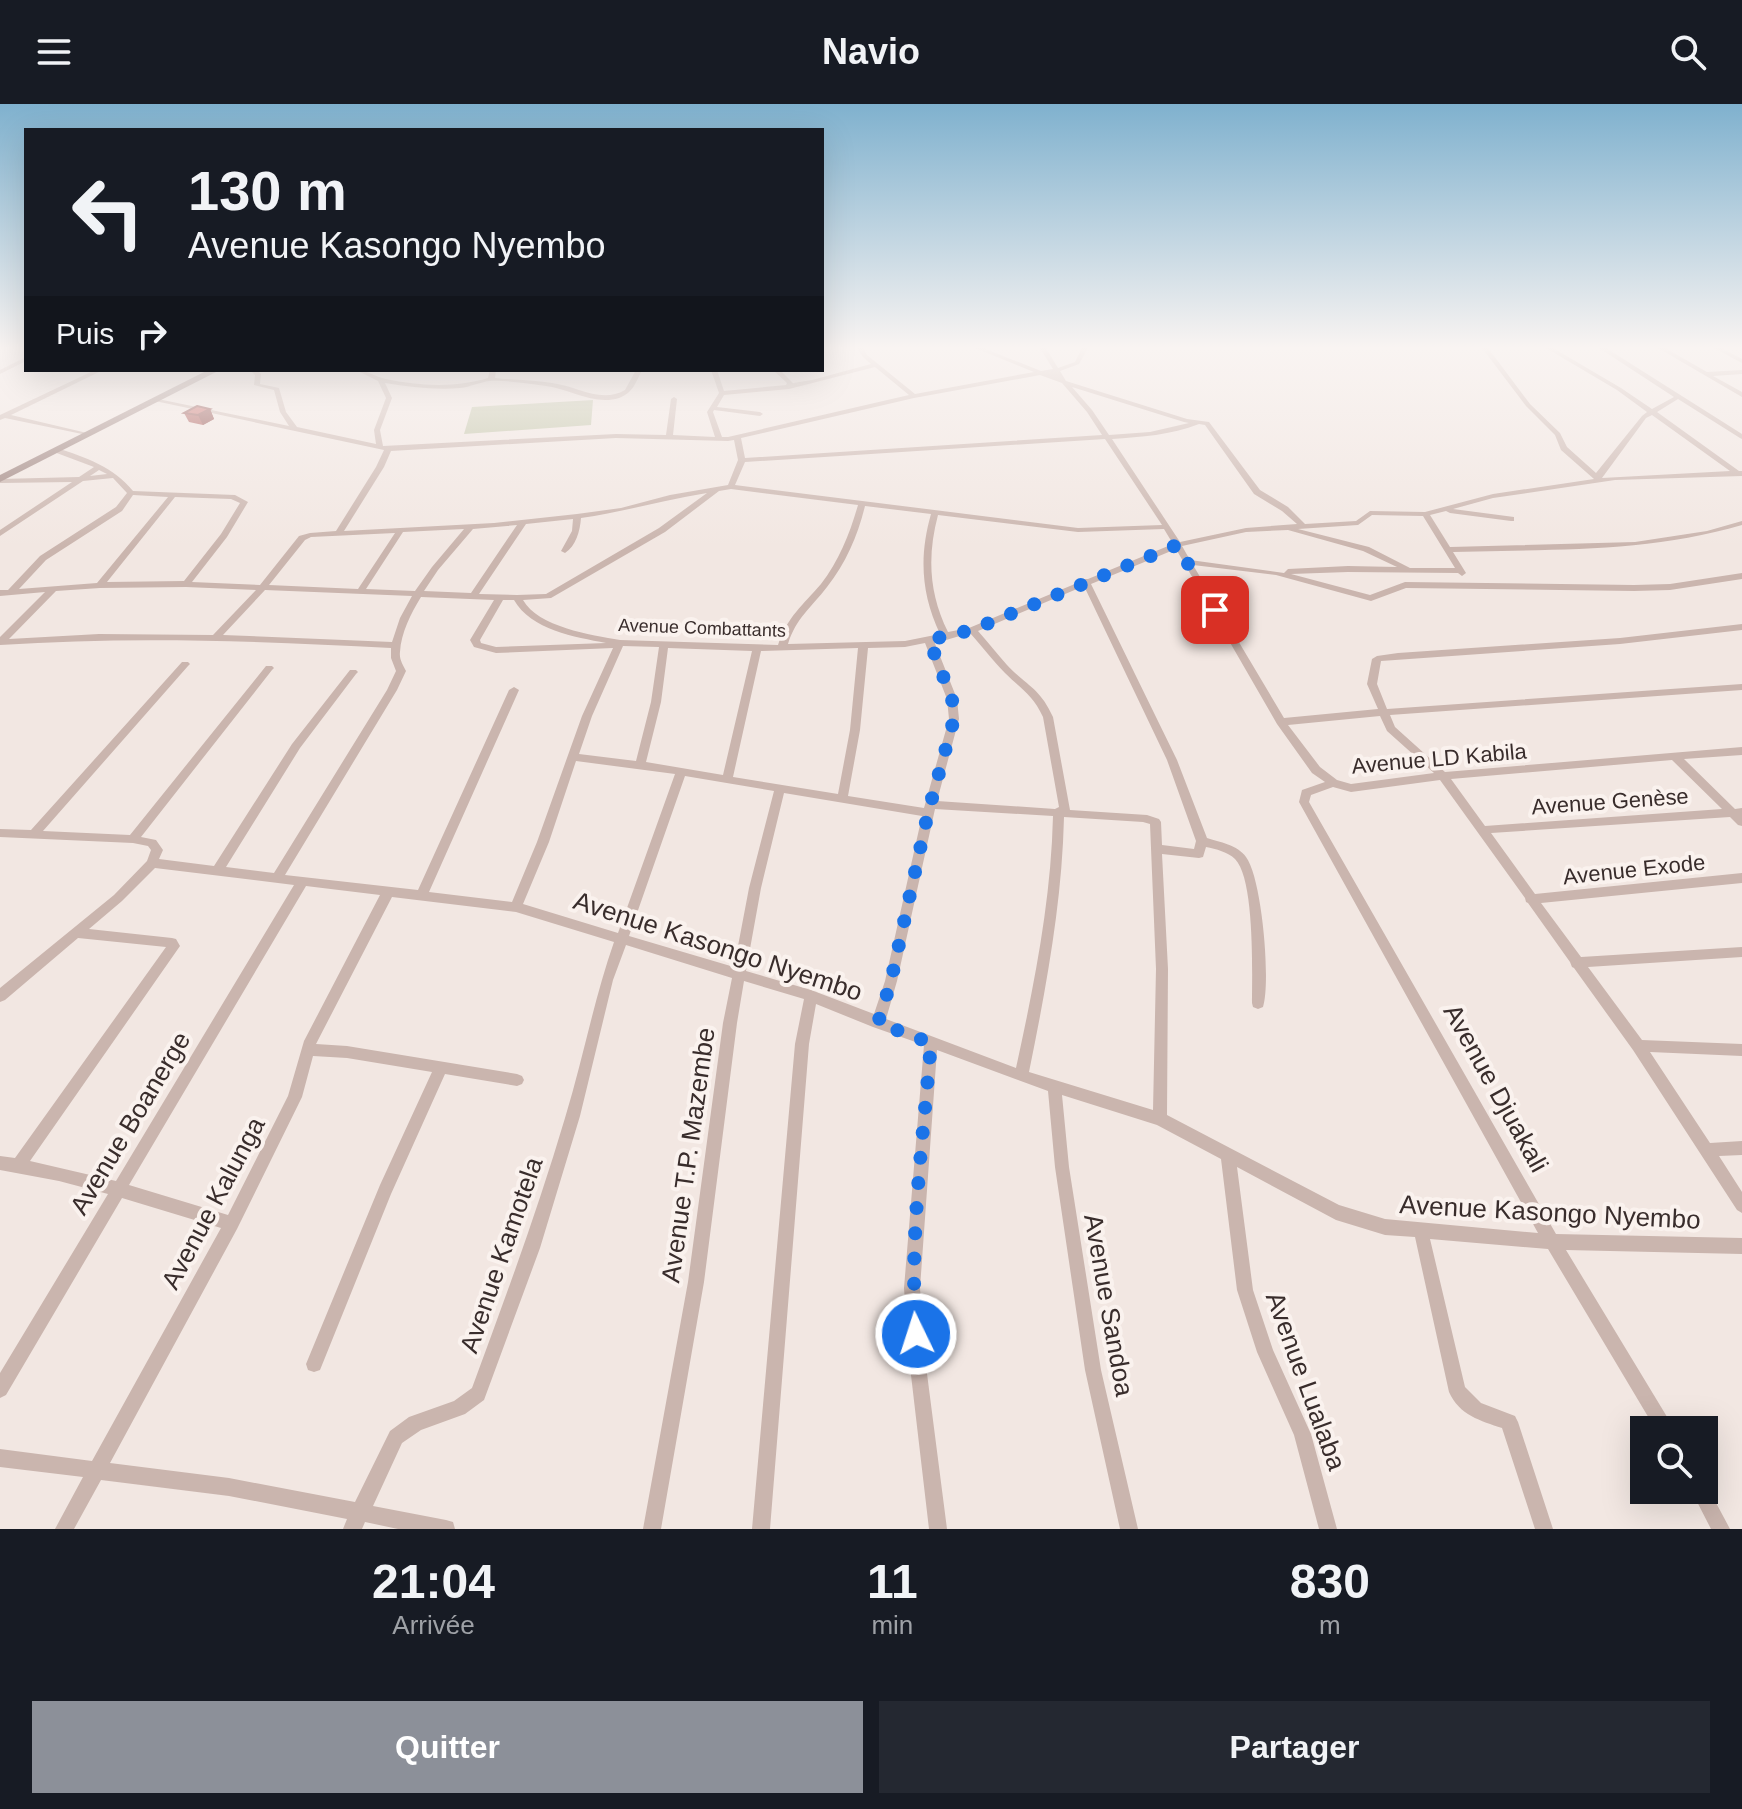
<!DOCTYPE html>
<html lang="fr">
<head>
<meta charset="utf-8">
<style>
	:root { --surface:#171b24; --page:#242831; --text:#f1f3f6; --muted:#9ea1a6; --accent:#8c9099 }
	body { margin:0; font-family:Arial,sans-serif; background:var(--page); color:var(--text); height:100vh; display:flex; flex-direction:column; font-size:30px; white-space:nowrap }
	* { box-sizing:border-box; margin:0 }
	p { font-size:26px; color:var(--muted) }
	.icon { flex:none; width:44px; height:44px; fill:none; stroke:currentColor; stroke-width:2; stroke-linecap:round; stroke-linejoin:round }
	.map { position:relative; height:1425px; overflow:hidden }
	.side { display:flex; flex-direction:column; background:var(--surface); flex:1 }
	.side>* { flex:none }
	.banner { position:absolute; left:24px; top:24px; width:800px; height:244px; border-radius:0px; box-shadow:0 8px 32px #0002; background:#171b24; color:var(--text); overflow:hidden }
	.tools { position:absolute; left:1630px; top:1312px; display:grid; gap:16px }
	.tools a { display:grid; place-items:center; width:88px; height:88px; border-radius:0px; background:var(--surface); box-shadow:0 8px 32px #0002; font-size:40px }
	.pin { position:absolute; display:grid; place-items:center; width:68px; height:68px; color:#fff; margin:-34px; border-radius:16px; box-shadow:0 4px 12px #0006 }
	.me { position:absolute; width:88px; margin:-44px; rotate:356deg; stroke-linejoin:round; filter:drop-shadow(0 0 6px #0008) }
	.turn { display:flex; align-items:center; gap:28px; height:168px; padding:0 32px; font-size:36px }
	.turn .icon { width:104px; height:104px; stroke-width:2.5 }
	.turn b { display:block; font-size:56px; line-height:68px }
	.then { display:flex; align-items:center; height:76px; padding:0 32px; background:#0003; gap:16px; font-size:30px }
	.eta { display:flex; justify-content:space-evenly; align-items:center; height:136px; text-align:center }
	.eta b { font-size:48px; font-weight:800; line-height:56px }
	.cta { display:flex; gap:16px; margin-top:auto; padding:16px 32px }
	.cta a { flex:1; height:92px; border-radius:0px; background:var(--accent); color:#fff; font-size:32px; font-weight:800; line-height:92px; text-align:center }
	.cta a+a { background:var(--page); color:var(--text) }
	header { display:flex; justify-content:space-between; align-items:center; height:104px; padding:0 32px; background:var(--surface); font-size:36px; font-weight:800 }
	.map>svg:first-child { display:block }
	.green { fill:#bdc1a2 }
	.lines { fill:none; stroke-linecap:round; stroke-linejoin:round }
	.street { fill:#cab5ae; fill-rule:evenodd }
	.secondary { fill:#9e847f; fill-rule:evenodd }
	.wall { fill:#a34b48 }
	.shaded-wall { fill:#853d3b }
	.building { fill:#be5754; stroke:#853d3b; stroke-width:2 }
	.route { stroke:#1a73e8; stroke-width:14; stroke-dasharray:0 25.2 }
	.labels { text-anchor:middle; stroke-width:8; stroke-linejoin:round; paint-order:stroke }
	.far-street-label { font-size:18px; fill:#392d2c; stroke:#faf2ee }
	.street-label { font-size:22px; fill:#392d2c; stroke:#faf2ee }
	.near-street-label { font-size:26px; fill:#392d2c; stroke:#faf2ee }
</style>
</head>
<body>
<header><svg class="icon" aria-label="menu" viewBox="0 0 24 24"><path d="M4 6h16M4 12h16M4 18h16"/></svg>Navio<svg class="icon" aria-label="search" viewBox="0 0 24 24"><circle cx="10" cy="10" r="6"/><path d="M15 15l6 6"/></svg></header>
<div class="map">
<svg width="1742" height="1425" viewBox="0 0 1742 1425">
	<rect width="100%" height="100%" fill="#f2e7e2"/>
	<!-- green -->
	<path class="green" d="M593 296 591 321 464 330 472 303Z"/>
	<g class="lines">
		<!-- street -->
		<g class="street">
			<path d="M857 244H863L867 251 915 290 1034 268 975 244H983L1041 267 1053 265 1040 244H1046L1058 264 1075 258 1082 244H1088L1079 260 1060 267 1066 277 1187 315 1209 318 1260 386 1288 403 1305 420 1356 417 1370 407 1425 408 1493 390 1594 375 1561 346 1555 331 1526 302 1482 244H1488L1530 300 1560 329 1567 343 1596 369 1642 312 1647 308 1617 286 1546 244H1553L1621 284 1652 305 1674 293 1599 244H1606L1742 330V335L1740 334 1678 295 1657 308 1739 367H1742V372L1615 376 1493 394 1453 405 1514 413V417H1511L1450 409 1446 407 1430 411 1450 443 1635 438 1707 427 1742 417V421C1647 449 1551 445 1453 448L1466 469 1462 472 1458 469 1348 468 1291 470 1370 491 1405 478 1634 481 1670 480 1742 469V475L1670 486 1634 487 1406 484 1371 497 1276 471 1193 461 1284 614 1378 605 1367 580 1372 555 1377 552 1398 549 1620 534 1742 520V526L1620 540 1381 557 1377 580 1387 605 1742 580V586L1390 611 1395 623 1445 668 1742 643V651L1684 655 1735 705 1742 704V722L1738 721 1730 713 1491 729 1535 790 1742 769V779L1541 799 1581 853 1742 843V853L1588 863 1642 936 1742 940V952L1650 948 1710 1039 1742 1037V1051L1719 1052 1742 1088V1109L1737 1106 1633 946 1574 864 1572 863 1570 858 1528 799 1526 798 1525 794 1440 676 1351 688 1333 683 1311 691 1309 698 1556 1130 1742 1134V1150L1566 1146 1675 1326H1656L1548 1145 1430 1135 1465 1283 1481 1299 1515 1312 1518 1318 1553 1425H1535L1502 1324C1481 1317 1459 1311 1449 1288L1415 1133 1385 1131 1336 1116 1237 1063 1253 1186 1273 1246 1311 1330 1337 1425H1319L1294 1331 1257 1248 1237 1186 1221 1055 1157 1021 1062 991 1069 1063 1101 1266 1138 1425H1120L1085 1266 1055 1063 1048 987 937 946 920 1184 925 1254 947 1425H929L909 1254 904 1184 924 941 873 923 816 900 809 940 770 1425H752L795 940 804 895 744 877 737 919 704 1178 661 1425H643L688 1178 723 919 732 874 626 841 613 876 580 1012 540 1144 484 1296 465 1310 421 1326 402 1339 373 1402 446 1416 453 1418 455 1425H398L365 1418 362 1425H343L347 1415 229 1392 101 1376 74 1425H55L83 1373 0 1363V1345L92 1357 221 1124 122 1094 6 1291 0 1294V1269L108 1090 59 1077 0 1066V1052L15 1054 166 843 78 834 5 896 0 898V884L114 791 147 757 151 746 148 742 133 739 0 733V725L31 726 182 558H188L190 560 188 562 43 727 130 731 266 562H272L274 564 272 566 141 733 156 736 163 746 159 755 214 762 292 640 350 566H356L358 568 356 570 300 644 226 763 274 769 387 586 396 567 391 554V544C261 537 131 532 0 541V533L45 488 0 492V486H8L40 452 116 403 127 389 113 374 83 377 0 432V426L72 378 0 379V375L79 373 94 363 54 348V344H57C85 353 114 363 133 387L235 391 248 398 227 433 192 478 260 481 299 432 310 429 336 427 376 363 384 346 155 297 153 296V294L289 322 280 308 274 286 254 281 255 271 250 266H257L261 270 260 280 279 284 286 308 297 323 376 340 374 326 386 294 378 277 356 266C367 266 375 273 386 275 419 282 455 284 488 274L490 266H496L495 274C514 276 533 276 552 279 577 282 601 300 625 286L636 266H642C636 278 633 289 619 294 595 302 570 285 546 282 533 280 503 276 490 277 480 278 470 283 460 284 435 286 410 283 385 279L392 294 380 326 383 342 616 330 666 331 671 295 674 293 677 295 673 331 715 333 707 308 719 289 711 266H717L724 287 786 281 787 279 773 266H780L793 279 812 276 871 260 863 253ZM875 263 909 291 728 333H722L713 308 714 306 760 312 763 310 760 308 717 303 724 291 789 285ZM1040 271 1062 279 1087 308 1102 331 745 354 741 334 914 294ZM1072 283 1184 318 1189 319 1150 328 1109 331 1092 306ZM1652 311 1730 367 1602 374 1646 314ZM1199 320 1205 321 1254 390 1282 407 1297 420 1246 424 1180 438 1112 335C1141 333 1171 331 1199 320ZM616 334 728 337 734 336 738 356 728 381 670 391 621 404 577 410 494 419 344 427 384 363 391 347ZM1105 335 1162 421 1078 424 735 381 745 358ZM99 366 107 370 90 372ZM731 385 858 401C850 429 839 457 821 480 803 501 787 513 778 541L620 536C591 531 538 523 523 496L551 494 665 428 719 387ZM707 389 659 424 546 490 517 491 479 490 526 420 573 415 572 427 561 447 565 449C576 442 580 427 581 414 623 408 664 396 707 389ZM133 391 168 393 97 479 19 485 46 456 122 407ZM175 393 231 395 240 399 221 430 184 477 107 478ZM865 402 931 410C919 452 921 490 940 530L905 537 788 540C796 514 811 504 827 483 846 459 858 431 865 402ZM938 411 1078 428 1164 425 1173 440 1088 475H1083L1082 477 969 524 948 528C929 490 927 452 938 411ZM1372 411 1423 412 1455 464H1410L1369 443 1298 425 1358 421ZM517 421 471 489 424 487 438 466 473 425ZM464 425 432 463 415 487 366 485 403 428ZM1288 426 1363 447 1397 463 1348 462 1288 465 1284 469 1190 456 1182 442 1246 428ZM395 429 358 485 269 481 305 436 311 433ZM1176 445 1277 620 1312 669 1325 678 1302 686 1299 698 1538 1129 1385 1115 1339 1101 1167 1011 1168 865 1162 750 1199 754 1203 753 1206 743C1216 745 1228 748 1235 755 1255 775 1252 870 1252 899L1253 903 1258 905 1263 903C1271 878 1262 774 1246 753 1238 741 1219 738 1207 734L1177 656 1091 480ZM1084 482 1167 656 1196 737 1194 745 1162 741 1161 718 1159 715 1147 711 1070 706 1053 613C1040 584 1027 582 1007 561 997 550 988 538 978 527ZM186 483 256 486 213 531 99 530 9 535 56 487 100 484ZM265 486 412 492 400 514 392 538 223 531ZM421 493 494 496 470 536 474 543 496 549 613 544 582 612 537 738 512 798 429 788 519 586 514 583 509 586 418 786 285 771 397 586 406 567C403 561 399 555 400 548 401 529 411 509 421 493ZM503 496H514C531 526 575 533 606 539L496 543 481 539 480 536ZM970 529C982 542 992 556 1005 569 1021 585 1033 591 1043 613L1059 703 1055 705 937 697 959 615 957 595 934 537 946 536ZM925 539 947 595 949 615 924 704 848 692 860 626 868 544 905 543ZM623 542 659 543 651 598 636 657 579 650 592 612ZM668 544 752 547 723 671 646 658 661 598ZM858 544 850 626 838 690 733 673 761 547ZM1380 612 1387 627 1434 669 1351 680 1337 676 1320 663 1288 621ZM1672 656 1722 705 1485 722 1451 675ZM576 657 675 670 618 829 523 800 549 738ZM685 672 774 687 749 784 734 863 629 832ZM784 689 922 712 885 877 874 910 811 886 746 867 761 784ZM935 705 1053 712C1051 798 1034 881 1016 964L886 915 897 877ZM1064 713 1143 718 1150 720 1156 865 1153 1006 1029 968C1046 884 1062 800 1064 713ZM155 764 294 781 116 1077 30 1057 180 842 176 835 172 834 89 825 122 797ZM306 782 380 791 304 937 288 992 228 1111 129 1081ZM392 793 516 808 614 838C594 895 583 955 565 1014 538 1105 505 1195 472 1284L454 1297 409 1313 390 1327 355 1398 229 1374 110 1359 237 1125 302 993 313 952 347 954 432 968 380 1081 306 1260 308 1266 314 1268 320 1266 391 1090 445 970 517 982 522 980 524 976 522 972 517 970 347 942 316 940Z"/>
			<path d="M1658 244H1665L1707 268 1742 266V270L1713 272 1742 288V293Z"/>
			<path d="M1714 244H1721L1742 255V259Z"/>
			<path d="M26 253V257L0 270V266Z"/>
			<path d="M95 266H103L11 311 87 329V331L5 314 0 316V311Z"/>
			<path d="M1704 1379 1706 1380 1730 1425H1711L1691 1386H1704Z"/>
		</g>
		<!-- secondary -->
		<path class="secondary" d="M208 266H220L0 378V371Z"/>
	</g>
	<!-- wall -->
	<path class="wall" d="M210 305 214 315 203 321 189 318 184 309Z"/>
	<!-- shaded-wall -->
	<path class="shaded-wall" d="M210 305 214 315 203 321 198 311Z"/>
	<!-- building -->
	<path class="building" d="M197 302 210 305 198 311 184 309Z"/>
	<!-- sky -->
	<linearGradient id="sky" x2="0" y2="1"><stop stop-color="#7fb1ce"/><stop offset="0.55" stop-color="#f9f4f2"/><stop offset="1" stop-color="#f9f4f2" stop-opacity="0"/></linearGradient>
	<rect width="1742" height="443" fill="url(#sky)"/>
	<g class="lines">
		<!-- route -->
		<path class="route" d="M916 1230C909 1133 923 1036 931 939L878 919 891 877 928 709 954 615 952 595 929 536 972 526 1177 441 1215 506"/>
	</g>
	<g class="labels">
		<!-- far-street labels -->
		<g class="far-street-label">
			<text transform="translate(702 524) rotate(2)" y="6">Avenue Combattants</text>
		</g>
		<!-- street labels -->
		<g class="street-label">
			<text transform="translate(1439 654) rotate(-5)" y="8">Avenue LD Kabila</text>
			<text transform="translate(1610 697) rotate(-4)" y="8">Avenue Genèse</text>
			<text transform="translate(1634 765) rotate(-6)" y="8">Avenue Exode</text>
		</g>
		<!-- near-street labels -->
		<g class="near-street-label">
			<text transform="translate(718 842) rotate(18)" y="9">Avenue Kasongo Nyembo</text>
			<text transform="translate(1496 984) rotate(61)" y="9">Avenue Djuakali</text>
			<text transform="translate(130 1019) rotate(-59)" y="9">Avenue Boanerge</text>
			<text transform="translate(688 1051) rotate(-82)" y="9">Avenue T.P. Mazembe</text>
			<text transform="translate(213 1099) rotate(-62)" y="9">Avenue Kalunga</text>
			<text transform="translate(1550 1108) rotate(3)" y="9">Avenue Kasongo Nyembo</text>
			<text transform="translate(501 1151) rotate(-71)" y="9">Avenue Kamotela</text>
			<text transform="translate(1109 1201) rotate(80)" y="9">Avenue Sandoa</text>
			<text transform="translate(1306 1277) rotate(70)" y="9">Avenue Lualaba</text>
		</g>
	</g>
</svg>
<div class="tools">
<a><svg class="icon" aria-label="search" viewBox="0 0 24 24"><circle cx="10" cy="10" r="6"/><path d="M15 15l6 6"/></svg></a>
</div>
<div class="pin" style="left:1215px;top:506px;background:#d93025"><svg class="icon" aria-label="arrive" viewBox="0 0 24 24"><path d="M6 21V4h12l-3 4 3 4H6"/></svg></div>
<svg class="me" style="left:916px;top:1230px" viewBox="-20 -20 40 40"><circle r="17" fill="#1a73e8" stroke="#fff" stroke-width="3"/><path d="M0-11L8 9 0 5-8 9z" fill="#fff"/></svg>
<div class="banner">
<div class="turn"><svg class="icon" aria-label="left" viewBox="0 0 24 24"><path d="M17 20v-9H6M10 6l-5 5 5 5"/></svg><div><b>130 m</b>Avenue Kasongo Nyembo</div></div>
<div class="then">Puis<svg class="icon" aria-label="right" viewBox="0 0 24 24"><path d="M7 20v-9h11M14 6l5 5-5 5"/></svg></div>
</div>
</div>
<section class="side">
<div class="eta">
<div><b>21:04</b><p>Arrivée</p></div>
<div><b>11</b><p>min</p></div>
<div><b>830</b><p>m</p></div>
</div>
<div class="cta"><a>Quitter</a><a>Partager</a></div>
</section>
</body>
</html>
